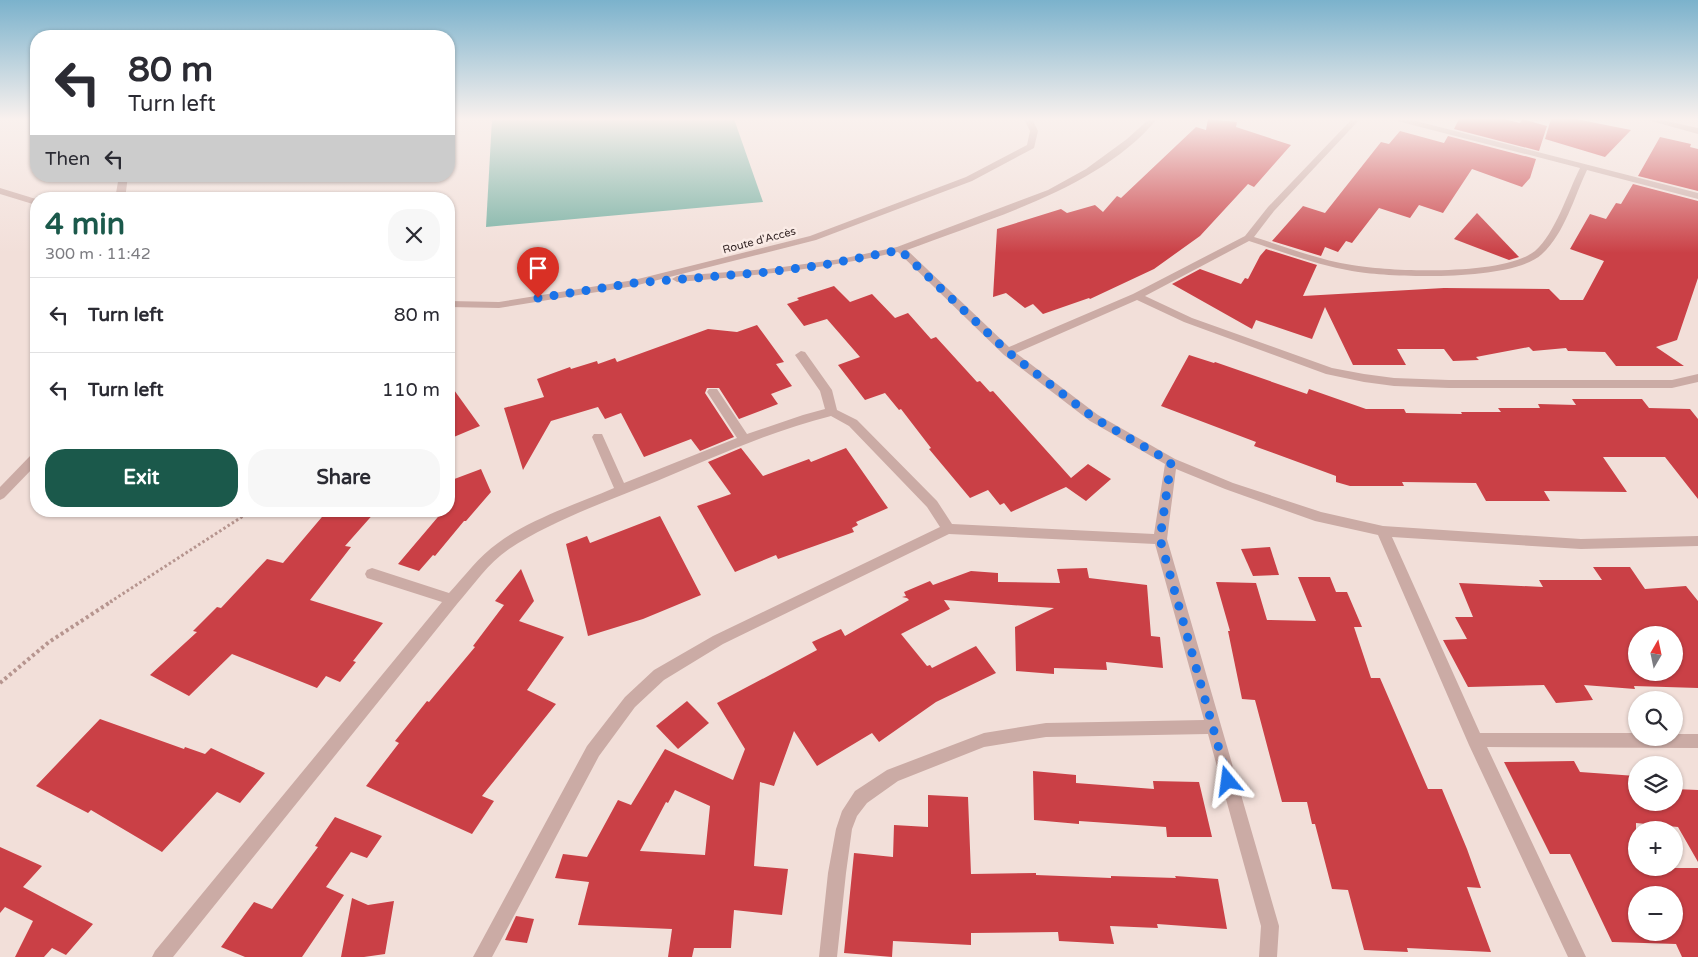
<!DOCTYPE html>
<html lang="en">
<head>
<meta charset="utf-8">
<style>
	:root { --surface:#fff; --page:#f7f7f7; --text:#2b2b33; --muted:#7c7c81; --line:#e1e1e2; --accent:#1b594b }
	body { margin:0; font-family:"Varela Round",sans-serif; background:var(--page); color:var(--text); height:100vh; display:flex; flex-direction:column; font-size:19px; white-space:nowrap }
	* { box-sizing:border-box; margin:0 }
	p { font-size:16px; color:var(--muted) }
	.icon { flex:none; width:28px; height:28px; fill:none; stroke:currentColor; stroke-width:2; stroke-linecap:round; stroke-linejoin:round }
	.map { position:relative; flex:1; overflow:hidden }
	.side { position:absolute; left:30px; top:192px; width:425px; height:325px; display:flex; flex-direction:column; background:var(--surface); border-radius:20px; box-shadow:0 1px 4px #0004 }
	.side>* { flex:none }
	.banner { position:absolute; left:30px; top:30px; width:425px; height:152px; border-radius:20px; box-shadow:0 1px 4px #0004; background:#fff; color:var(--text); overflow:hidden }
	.needle { width:32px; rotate:9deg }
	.buttons { position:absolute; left:1628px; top:626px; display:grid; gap:10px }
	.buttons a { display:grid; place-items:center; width:55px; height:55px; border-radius:50%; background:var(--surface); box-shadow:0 1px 4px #0004; font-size:25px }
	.pin { position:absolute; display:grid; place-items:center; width:42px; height:42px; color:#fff; margin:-51px -21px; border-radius:50% 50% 50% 0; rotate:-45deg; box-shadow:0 0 5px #0007 }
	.pin .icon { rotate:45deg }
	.me { position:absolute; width:55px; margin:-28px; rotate:344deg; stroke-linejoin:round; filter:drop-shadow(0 0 4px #0008) }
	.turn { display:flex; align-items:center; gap:18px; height:105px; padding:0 15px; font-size:22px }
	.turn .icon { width:65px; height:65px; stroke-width:2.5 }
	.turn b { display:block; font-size:35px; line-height:42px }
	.then { display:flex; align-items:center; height:48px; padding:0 15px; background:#0003; gap:10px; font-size:19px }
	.round { display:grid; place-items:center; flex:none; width:52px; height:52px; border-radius:20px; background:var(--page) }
	.headline { display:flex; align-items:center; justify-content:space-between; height:85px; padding:0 15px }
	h1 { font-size:30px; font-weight:800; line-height:38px; color:var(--accent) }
	.button { display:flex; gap:10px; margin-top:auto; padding:10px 15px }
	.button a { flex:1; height:58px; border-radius:20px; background:var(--accent); color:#fff; font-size:20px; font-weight:800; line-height:58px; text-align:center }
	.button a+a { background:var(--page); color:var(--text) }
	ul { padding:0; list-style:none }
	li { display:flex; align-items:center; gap:15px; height:75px; padding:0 15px; border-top:1px solid var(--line) }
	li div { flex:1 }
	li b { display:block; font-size:19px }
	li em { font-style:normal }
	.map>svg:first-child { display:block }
	.water { fill:#77b0a2 }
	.building { fill:#ca4046; fill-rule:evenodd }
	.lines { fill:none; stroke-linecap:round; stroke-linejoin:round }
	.path-far1 { stroke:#b6958f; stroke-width:3; stroke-dasharray:2.5 2.5; stroke-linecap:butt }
	.path { stroke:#b6958f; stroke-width:4; stroke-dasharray:3 3; stroke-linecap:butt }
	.minor { fill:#cbaba5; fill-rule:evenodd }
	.route { stroke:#1a73e8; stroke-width:9; stroke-dasharray:0 16.2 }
	.labels { text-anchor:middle; stroke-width:5; stroke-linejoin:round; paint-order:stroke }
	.far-street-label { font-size:11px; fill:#362727; stroke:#faebe6 }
</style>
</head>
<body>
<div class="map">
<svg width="1698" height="957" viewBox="0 0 1698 957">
	<rect width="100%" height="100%" fill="#f2dfd9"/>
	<!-- water -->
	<path class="water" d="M492 119H734L763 202 486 227Z"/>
	<!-- building -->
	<g class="building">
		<path d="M1208 119 1237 122 1236 127 1291 145 1254 187 1248 184 1200 236 1154 269 1090 299 1089 298 1043 314 1033 304 1025 308 1006 293 993 297 997 229 1061 209 1067 213 1095 205 1103 212 1117 196 1121 198 1196 127 1206 130Z"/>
		<path d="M1459 119H1504L1520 123 1522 119 1547 126 1539 151 1454 129Z"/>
		<path d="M1551 119H1576L1631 130 1605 157 1545 139Z"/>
		<path d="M1400 131 1444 143 1448 136 1536 159 1530 178 1522 187 1472 169 1443 213 1419 205 1410 218 1379 208 1352 243 1346 241 1338 252 1325 247 1321 256 1272 241 1303 206 1325 213 1381 142 1389 144Z"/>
		<path d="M1660 137 1691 144 1690 147 1698 149V191L1638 176Z"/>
		<path d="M1633 184 1698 201V278L1677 340 1656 347 1684 366H1616L1605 352 1568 351 1566 348 1533 351 1529 347 1476 357 1479 360 1453 361 1444 349H1397L1406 365H1353L1325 307 1312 339 1256 320 1252 329 1172 284 1200 269 1241 284 1245 278 1248 279 1260 256 1266 249 1317 265 1303 296 1444 288 1549 289 1560 300H1583L1604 261 1570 249 1590 214 1606 219 1616 203 1621 204Z"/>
		<path d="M1477 213 1519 257 1509 260 1454 239Z"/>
		<path d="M834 286 850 302 872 294 895 318 908 313 931 339 936 337 977 382 980 381 990 392 993 391 1071 478 1088 464 1111 479 1086 501 1066 487 1011 512 1004 503 1000 505 988 490 970 498 929 449 931 448 901 409 899 410 885 393 865 400 838 365 860 357 827 319 804 326 787 304 799 300 797 298Z"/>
		<path d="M757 325 784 362 776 364 792 386 771 394 778 404 739 419 719 388H707L705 393 734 437 700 451 691 439 644 457 621 413 605 419 598 407 551 421 523 470 504 408 544 397 537 379 570 367 571 369 597 361 598 364 615 358 617 362 708 329 737 332Z"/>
		<path d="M1189 355 1214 363 1215 362 1307 394 1309 389 1366 409H1404L1406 413 1462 414 1461 412H1501L1498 408H1540L1538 404 1576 405 1572 399H1642L1649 408 1690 409 1698 419V499L1665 457H1603L1627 492 1544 491 1550 501H1486L1476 483 1402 482 1404 486H1350L1336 482V476L1254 446 1256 442 1161 406Z"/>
		<path d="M449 383 480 426 449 439Z"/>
		<path d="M741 448 763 476 809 459 811 462 846 448 888 508 856 522 858 525 852 528 854 532 778 559 776 555 735 572 697 506 731 494 708 462Z"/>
		<path d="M481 469 491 492 466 521H464L435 556 433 555 419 571 398 564 443 511H449V481Z"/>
		<path d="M327 511H376L345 546 351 547 310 600 383 623 353 661 356 662 340 682 326 676 317 688 232 654 189 696 150 675 197 632 193 631 217 607 221 608 267 559 283 563Z"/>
		<path d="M660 516 701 595 643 619 588 636 566 544 587 536 590 543Z"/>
		<path d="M1270 547 1279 575 1253 576 1241 549Z"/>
		<path d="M1593 567H1630L1645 589 1686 586 1698 601V688L1634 686 1635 689 1584 685 1593 700 1556 703 1544 685 1468 687 1443 640 1467 639 1455 617H1473L1459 583 1543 587 1539 580H1602ZM1636 635H1674V672H1636Z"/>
		<path d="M1087 568 1089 578 1147 585 1151 636 1160 637 1163 668 1106 662 1107 670 1054 668V674L1016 671 1015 627 1054 608 944 600 950 609 901 634 927 666 930 665 932 668 976 646 996 673 936 702 879 742 872 733 817 766 794 731 774 786 760 782 754 866 788 869 782 915 734 910 731 948H694L692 957H668L672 929 578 925 589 882 555 878 563 854 587 857 618 800 631 805 665 749 733 780 745 749 717 703 817 650 812 642 841 629 845 636 909 600 907 598 902 597 906 596 904 592 930 581 933 585 971 571 998 573V582L1060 583 1057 569ZM675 790 710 806 705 855 640 851 666 802 668 803Z"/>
		<path d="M521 569 534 601 519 621 564 637 527 690 556 704 482 796 494 801 472 834 366 786 399 743 395 741 427 701 429 702 475 647 473 646 504 605 495 601Z"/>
		<path d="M1298 577H1330L1336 592H1347L1362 627H1354L1371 678H1380L1428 789H1442L1467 849 1481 888 1467 887 1491 952 1407 948 1408 952 1364 950 1348 890 1332 889 1315 824H1312L1307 802H1282L1255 700 1242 699 1228 631H1230L1216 582 1256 583 1267 620 1316 621Z"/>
		<path d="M687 701 709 723 678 749 656 726Z"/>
		<path d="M100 719 184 749 185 747 205 754 211 748 265 773 240 803 217 792 162 852 91 810 88 813 36 786Z"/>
		<path d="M1574 761 1580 772 1636 776V802H1674V789L1698 790V862L1678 827 1636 823V868H1698V957H1682L1676 944 1612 942 1570 854H1550L1504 762ZM1636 895H1674V932H1636Z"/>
		<path d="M1033 771 1076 775V783L1154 789 1153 781 1199 782 1212 837H1167L1166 827 1079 821V824L1034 820Z"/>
		<path d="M928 795 968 797 971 874 1036 873V875L1111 878V876L1176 878 1175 876 1218 879 1227 929 1157 924 1158 928 1110 926 1114 944 1059 941 1058 932 971 933V945L893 941 892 957 844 953 854 853 893 857 894 825 928 827Z"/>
		<path d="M335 817 382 836 367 858 351 852 326 887 344 895 302 957H245L221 947 254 902 272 909 318 847 315 846Z"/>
		<path d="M0 847 42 866 23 887 93 924 66 955 52 948 44 957H15L33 921 5 907 0 913Z"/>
		<path d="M352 898 368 905 394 901 385 954 364 957H341Z"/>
		<path d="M516 916 534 919 527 943 505 940Z"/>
	</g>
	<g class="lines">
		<!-- path-far1 -->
		<path class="path-far1" d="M110 602 251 511"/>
		<!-- path -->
		<path class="path" d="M0 683 49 642 112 601"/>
		<!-- minor -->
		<g class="minor">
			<path d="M1024 119H1032L1038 131 1034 148 972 181 816 240 634 286 499 308 449 307V301L499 302 634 280 810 236 966 177 1027 145 1030 131Z"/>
			<path d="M1149 119H1157C1099 189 990 218 907 250L1009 347 1133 294 1245 236 1268 207 1352 119H1360L1274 211 1254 237C1286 247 1319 260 1352 265 1391 272 1504 276 1535 251 1555 234 1568 192 1580 168L1397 121 1396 119H1408L1698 193V199L1587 170C1574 197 1565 233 1542 254 1513 282 1391 278 1352 271 1317 265 1283 252 1249 241L1145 296 1192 318 1332 368 1364 374 1394 378 1449 380H1672L1698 374V382L1672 388H1449L1394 386 1364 382 1326 374 1184 322 1137 300 1016 353 1098 415 1175 459 1233 483 1321 512 1383 526 1581 539 1698 536V546L1581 549 1392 537 1480 733H1636V738H1674V734H1698V748L1487 747 1586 957H1568L1469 745 1378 535 1315 521 1225 489 1176 469 1167 539 1279 926 1277 957H1259L1261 926 1208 734 1046 737 984 747 898 781 867 803 857 816 852 829 846 873 837 957H819L828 873 836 829 842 811 855 791 887 770 984 733 1046 723 1204 720 1155 544 949 534 723 644 664 680 635 707 599 756 492 957H473L587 746 625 697 654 670 713 636 940 527 927 507 849 426 831 416C771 431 714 457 657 481 608 501 553 520 509 549 488 563 473 586 457 604L173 957H152L155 951 442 602 367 578 365 574 367 570 372 568 449 593C465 576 479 556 498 543 530 519 577 504 614 488L592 437 594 434H602L624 483 737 438 707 392 709 389H717L747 434 803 415 825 409 820 391 795 355 801 351 805 352 832 390 837 410 857 420 937 501 952 524 1154 534 1165 464 1090 421 1004 355 898 252C823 269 754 276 677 282L672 279 677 276 768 269 841 259 897 247 1048 190 1086 169 1127 139Z"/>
			<path d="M1644 119H1657L1698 128V134Z"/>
			<path d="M119 176H128L125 199H115Z"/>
			<path d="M0 188 36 199V205L0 194Z"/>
			<path d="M36 453V465L4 498 0 500V487L32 454Z"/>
		</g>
	</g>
	<!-- sky -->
	<linearGradient id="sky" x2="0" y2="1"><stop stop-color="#7bb2cc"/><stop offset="0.47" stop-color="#f9f1ee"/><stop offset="1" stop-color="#f9f1ee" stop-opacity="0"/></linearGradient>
	<rect width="1698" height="253" fill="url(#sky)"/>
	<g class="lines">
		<!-- route -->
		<path class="route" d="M538 298 634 283 768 272 823 265 900 250 1008 352 1094 418 1171 462 1160 539 1228 781"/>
	</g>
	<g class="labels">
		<!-- far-street labels -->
		<g class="far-street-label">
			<text transform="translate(759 240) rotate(-15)" y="4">Route d'Accès</text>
		</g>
	</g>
</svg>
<div class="buttons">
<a><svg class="needle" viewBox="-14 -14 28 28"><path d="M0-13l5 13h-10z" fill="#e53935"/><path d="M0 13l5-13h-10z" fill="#7c7c81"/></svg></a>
<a><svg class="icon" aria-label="search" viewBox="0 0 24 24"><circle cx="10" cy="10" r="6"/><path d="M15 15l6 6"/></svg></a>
<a><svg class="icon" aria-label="layers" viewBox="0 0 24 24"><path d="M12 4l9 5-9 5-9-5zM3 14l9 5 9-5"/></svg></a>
<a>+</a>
<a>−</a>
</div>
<div class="pin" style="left:538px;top:298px;background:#d93025"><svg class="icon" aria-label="arrive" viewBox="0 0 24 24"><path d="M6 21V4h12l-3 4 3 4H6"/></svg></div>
<svg class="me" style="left:1228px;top:781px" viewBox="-20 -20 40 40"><path d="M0-17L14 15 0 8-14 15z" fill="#1a73e8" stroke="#fff" stroke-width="4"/></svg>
<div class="banner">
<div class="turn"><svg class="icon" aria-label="left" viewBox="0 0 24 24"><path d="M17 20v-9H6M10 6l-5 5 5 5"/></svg><div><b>80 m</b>Turn left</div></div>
<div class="then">Then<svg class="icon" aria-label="left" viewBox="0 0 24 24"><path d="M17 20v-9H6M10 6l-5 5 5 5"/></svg></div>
</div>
<section class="side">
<div class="headline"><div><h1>4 min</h1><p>300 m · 11:42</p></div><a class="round"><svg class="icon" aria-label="close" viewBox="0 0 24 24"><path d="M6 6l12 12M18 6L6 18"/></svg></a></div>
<ul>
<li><svg class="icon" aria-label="left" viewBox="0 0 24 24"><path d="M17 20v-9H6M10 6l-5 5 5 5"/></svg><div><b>Turn left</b></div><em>80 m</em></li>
<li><svg class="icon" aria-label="left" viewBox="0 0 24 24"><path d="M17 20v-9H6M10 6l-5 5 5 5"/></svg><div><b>Turn left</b></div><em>110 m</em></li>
</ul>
<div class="button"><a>Exit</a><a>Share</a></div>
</section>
</div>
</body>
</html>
